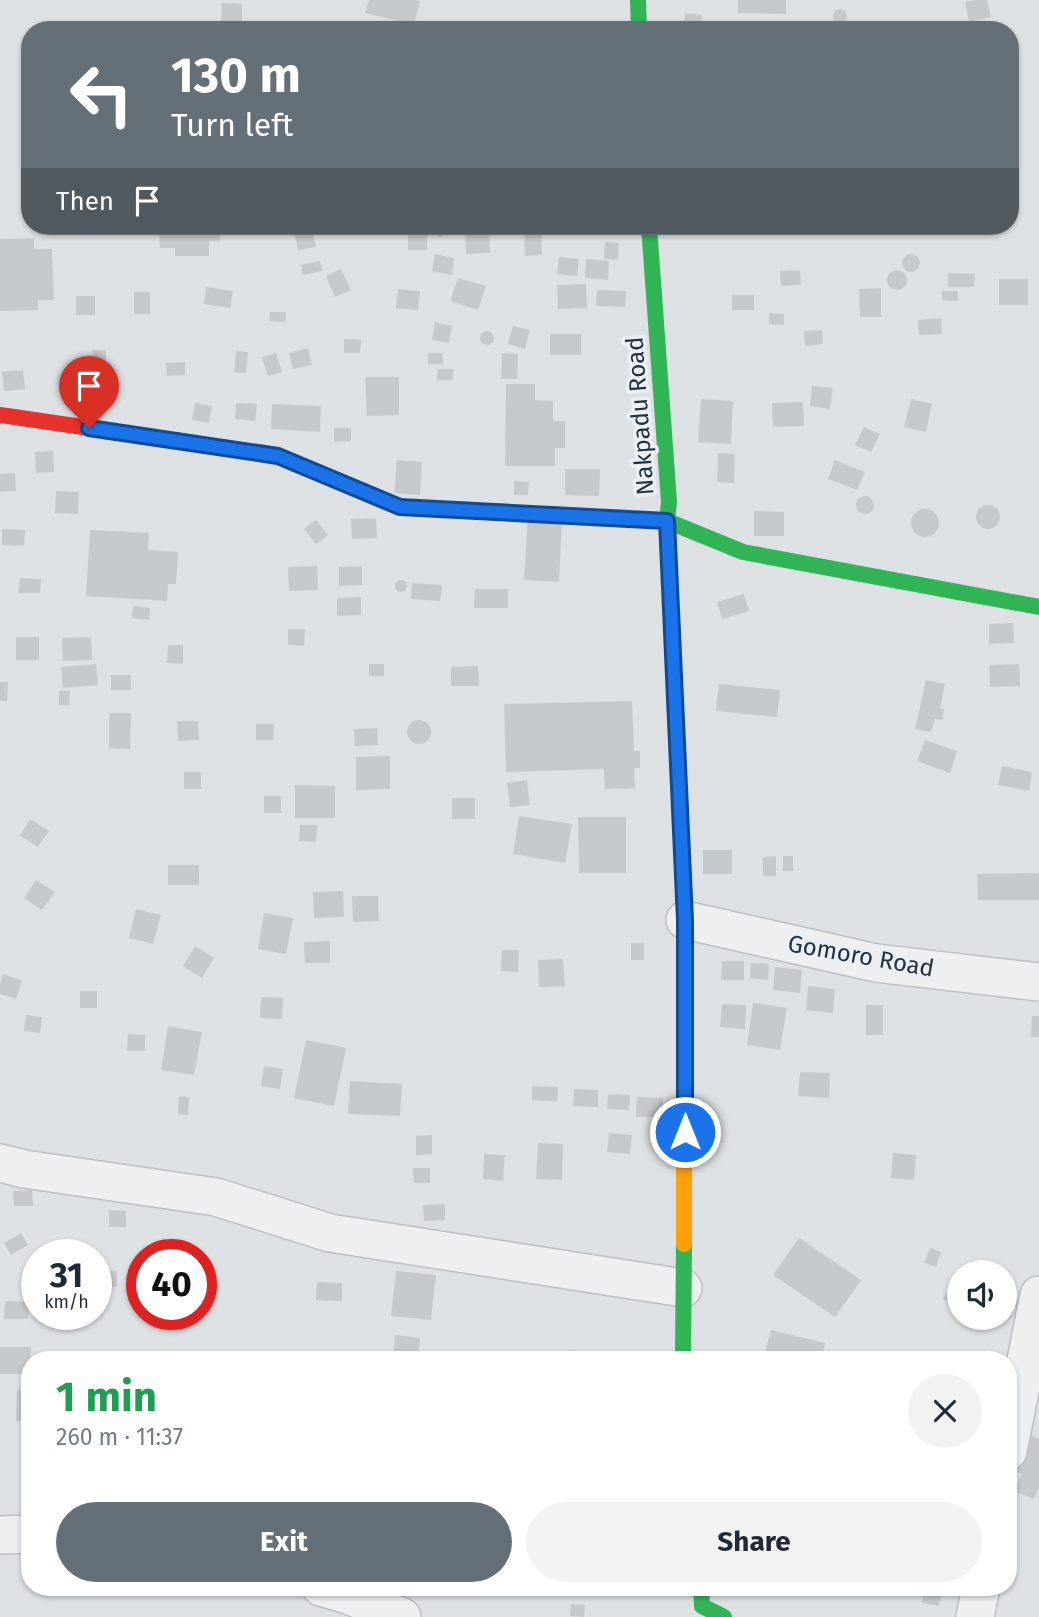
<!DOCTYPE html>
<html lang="en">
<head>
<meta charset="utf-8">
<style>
	:root { --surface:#fff; --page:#f2f2f3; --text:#1f2937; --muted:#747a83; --accent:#656f78 }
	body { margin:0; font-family:"Fira Sans",sans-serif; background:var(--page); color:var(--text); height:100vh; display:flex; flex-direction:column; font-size:26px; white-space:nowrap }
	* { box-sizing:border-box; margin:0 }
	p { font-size:23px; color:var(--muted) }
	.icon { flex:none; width:38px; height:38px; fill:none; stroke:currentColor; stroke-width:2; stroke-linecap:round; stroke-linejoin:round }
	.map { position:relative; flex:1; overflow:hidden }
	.side { position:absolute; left:21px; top:1351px; width:996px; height:245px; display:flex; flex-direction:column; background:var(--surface); border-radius:28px; box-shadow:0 2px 5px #0004 }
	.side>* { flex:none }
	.top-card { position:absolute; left:21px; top:21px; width:998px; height:214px; border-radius:28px; box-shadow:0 2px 5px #0004; background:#656f78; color:#fff; overflow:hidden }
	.tools { position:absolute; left:947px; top:1260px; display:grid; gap:14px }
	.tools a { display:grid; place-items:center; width:70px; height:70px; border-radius:50%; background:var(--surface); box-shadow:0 2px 5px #0004; font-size:35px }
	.speed { position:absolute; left:21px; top:1239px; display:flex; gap:14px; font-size:35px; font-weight:700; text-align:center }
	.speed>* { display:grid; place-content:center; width:91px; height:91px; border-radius:50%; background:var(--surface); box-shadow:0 2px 5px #0004; line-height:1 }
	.speed small { font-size:18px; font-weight:400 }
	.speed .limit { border:10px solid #d22; background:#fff; color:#111 }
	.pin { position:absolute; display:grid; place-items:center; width:60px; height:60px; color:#fff; margin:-72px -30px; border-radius:50% 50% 50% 0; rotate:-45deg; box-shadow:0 0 7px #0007 }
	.pin .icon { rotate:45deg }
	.me { position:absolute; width:77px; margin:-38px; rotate:0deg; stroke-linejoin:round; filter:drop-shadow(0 0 5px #0008) }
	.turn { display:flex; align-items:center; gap:24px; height:147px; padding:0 35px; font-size:32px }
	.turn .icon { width:91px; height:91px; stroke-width:2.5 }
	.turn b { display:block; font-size:49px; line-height:60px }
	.then { display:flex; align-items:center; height:66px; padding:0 35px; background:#0003; gap:14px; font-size:26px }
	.round { display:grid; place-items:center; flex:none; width:74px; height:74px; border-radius:37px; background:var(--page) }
	.headline { display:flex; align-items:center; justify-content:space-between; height:119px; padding:0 35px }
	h1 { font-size:42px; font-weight:700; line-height:52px; color:#1e9e55 }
	.primary-button { display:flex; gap:14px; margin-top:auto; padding:14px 35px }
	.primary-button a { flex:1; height:80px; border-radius:42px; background:var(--accent); color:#fff; font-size:28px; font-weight:700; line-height:80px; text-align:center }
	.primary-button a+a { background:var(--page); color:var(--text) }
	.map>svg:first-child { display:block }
	.building { fill:#c6c9cc }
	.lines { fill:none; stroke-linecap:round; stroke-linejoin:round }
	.street-casing { stroke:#bcbfc2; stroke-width:40 }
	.street { stroke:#edeff1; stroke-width:37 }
	.fast { stroke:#30b455; stroke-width:16 }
	.slow { stroke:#ff9f0a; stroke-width:16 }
	.jam { stroke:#e5322d; stroke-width:16 }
	.route-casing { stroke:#114b97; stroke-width:18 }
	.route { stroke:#1a73e8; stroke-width:12 }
	.labels { text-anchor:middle; stroke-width:7; stroke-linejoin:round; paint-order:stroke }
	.street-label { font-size:24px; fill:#24313e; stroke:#eaf0f5 }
</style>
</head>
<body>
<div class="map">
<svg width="1039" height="1617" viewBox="0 0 1039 1617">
	<rect width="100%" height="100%" fill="#dee1e4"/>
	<!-- building -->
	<g class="building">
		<path d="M369 0H414L420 1 414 25 365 13Z"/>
		<path d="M738 0H786V14L738 13Z"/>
		<path d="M976 0H987L991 17 969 22 965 2Z"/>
		<path d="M222 3 242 4V23L221 22Z"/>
		<circle cx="840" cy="16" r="7"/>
		<path d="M685 13 702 15 700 29 684 27Z"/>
		<circle cx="440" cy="231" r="6"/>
		<path d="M159 226H208V229H220V241H209V256H175V248H160Z"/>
		<rect x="408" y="226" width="19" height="24"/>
		<path d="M312 228 316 247 298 250 294 232Z"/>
		<path d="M524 231H541L542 255 525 256Z"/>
		<path d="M489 233 490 253 466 254 465 234Z"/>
		<path d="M34 238V249H52L54 300H38V310L0 311V239Z"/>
		<path d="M605 242 619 243 618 260 604 259Z"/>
		<circle cx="911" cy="263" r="9"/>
		<path d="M435 254 454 258 452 275 432 271Z"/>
		<path d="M559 257 579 259 577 276 557 274Z"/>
		<path d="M586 259 609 261 608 280 585 278Z"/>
		<path d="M320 261 322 271 303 275 301 265Z"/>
		<path d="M341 269 351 290 335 297 326 276Z"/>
		<path d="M800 270 801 285 781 286 780 271Z"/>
		<circle cx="897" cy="280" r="10"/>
		<path d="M948 273 975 274 974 287H948Z"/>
		<path d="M458 278 486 286 478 310 450 301Z"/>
		<rect x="999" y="279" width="29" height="26"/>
		<path d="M586 284 587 308 558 309 557 285Z"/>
		<path d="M206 287 233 291 230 308 204 304Z"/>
		<path d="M881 288V317H860L859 289Z"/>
		<path d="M398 289 420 291 418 310 396 308Z"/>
		<path d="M597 290 626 291 625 307 596 306Z"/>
		<path d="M942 291H958V301L942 300Z"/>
		<rect x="134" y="292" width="16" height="22"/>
		<rect x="732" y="295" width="22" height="15"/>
		<rect x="76" y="296" width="19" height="19"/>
		<path d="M270 312H286L285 322 269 321Z"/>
		<path d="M769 313 784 314V325L769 324Z"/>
		<path d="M941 318 942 334 919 335 918 320Z"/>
		<path d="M435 322 452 326 449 343 432 340Z"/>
		<path d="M513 326 530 330 525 349 508 344Z"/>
		<path d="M822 330 823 344 805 346 804 331Z"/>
		<circle cx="487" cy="338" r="7"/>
		<rect x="550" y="334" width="31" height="21"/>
		<path d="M344 339 361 340 360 353H344Z"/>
		<path d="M308 348 312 365 293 369 289 353Z"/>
		<path d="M92 350H106V362H93Z"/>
		<path d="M236 351 248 352 246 373 234 372Z"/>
		<path d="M276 353 282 372 268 376 262 357Z"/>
		<rect x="428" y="353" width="15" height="11"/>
		<path d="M502 353 518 354 517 379H501Z"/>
		<path d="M185 362V375L167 376 166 363Z"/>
		<rect x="437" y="369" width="16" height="11"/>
		<path d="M23 370 25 389 4 391 2 372Z"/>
		<path d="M92 371H106L107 384 92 385Z"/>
		<path d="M365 377H399V415L367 416Z"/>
		<path d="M506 384H535V400L553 401V421H565V448H555V466H505Z"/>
		<path d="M812 386 833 388 830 409 810 406Z"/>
		<path d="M701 399 733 401 731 444 698 442Z"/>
		<path d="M911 399 932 404 926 432 904 427Z"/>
		<path d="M803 402 804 426 773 427 772 403Z"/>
		<path d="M195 403 212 406 209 423 192 420Z"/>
		<path d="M236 403 257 404 255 421 235 419Z"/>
		<path d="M272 404 321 406 320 432 271 429Z"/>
		<path d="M864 427 880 434 871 452 855 445Z"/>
		<path d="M334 428H351V441L334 442Z"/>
		<path d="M53 451 54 472 36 473 35 452Z"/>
		<path d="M718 453 735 454 734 483 717 482Z"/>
		<path d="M397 460 422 462 420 495 394 493Z"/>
		<path d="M835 460 865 472 857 490 828 479Z"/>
		<path d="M565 469H600L599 496 565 495Z"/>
		<path d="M15 473 16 491 0 492V474Z"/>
		<path d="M514 481 529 482 528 495H514Z"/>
		<path d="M56 491 79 492 78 514 55 513Z"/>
		<circle cx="865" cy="505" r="9"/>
		<circle cx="988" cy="517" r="12"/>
		<circle cx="925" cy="523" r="14"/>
		<path d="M754 511 784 512V536H754Z"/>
		<path d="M528 516 562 518 559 582 524 580Z"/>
		<path d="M376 518 377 538 352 539 351 519Z"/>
		<path d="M316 520 328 535 316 544 304 529Z"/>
		<path d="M2 529 25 530 24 546 2 545Z"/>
		<path d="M90 530 149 533 148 550 178 552 176 584H168L167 601 86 596Z"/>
		<path d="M317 566 318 590 289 591 288 567Z"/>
		<path d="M362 566V585L339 586V567Z"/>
		<path d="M20 578 41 579 40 593H18Z"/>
		<circle cx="401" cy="586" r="6"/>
		<path d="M412 583 442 585 440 601 411 599Z"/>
		<path d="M475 589H508V608H474Z"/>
		<path d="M744 594 749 611 722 619 717 602Z"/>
		<path d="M361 597V615L337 616V598Z"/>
		<path d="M133 606 150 608 149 620 132 618Z"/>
		<path d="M1013 623 1014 643 989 644V624Z"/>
		<path d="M288 629H305L304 646 288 645Z"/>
		<rect x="16" y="637" width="23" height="23"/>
		<path d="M91 637 92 660 63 661 62 638Z"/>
		<path d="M168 645H183V664L167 663Z"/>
		<path d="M96 664 98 685 63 688 61 667Z"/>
		<rect x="369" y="664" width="15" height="12"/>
		<path d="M1019 664 1020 686 990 687 989 665Z"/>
		<path d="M478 666 479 686H451V667Z"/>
		<rect x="111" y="675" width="20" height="15"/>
		<path d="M926 680 945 684 940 708 944 709 942 720 935 719 931 732 915 729Z"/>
		<path d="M0 682H8L7 701H0Z"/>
		<path d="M719 684 780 690 777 717 716 711Z"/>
		<path d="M59 691H70L69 706 59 705Z"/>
		<path d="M632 701 634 751H640V768H634L635 788 605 789 604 769 506 772 504 704Z"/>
		<path d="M109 713H131L130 749 109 748Z"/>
		<circle cx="419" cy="732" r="12"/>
		<path d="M177 721H198L199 740 178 741Z"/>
		<path d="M256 724H274L273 740H256Z"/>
		<path d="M377 728 378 745 355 746 354 729Z"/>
		<path d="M925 740 957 751 950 773 917 761Z"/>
		<path d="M390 756V789L356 790V757Z"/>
		<path d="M1002 766 1032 772 1029 791 998 785Z"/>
		<rect x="184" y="772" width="17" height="17"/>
		<path d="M527 780 530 805 510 807 507 783Z"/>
		<path d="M295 785 335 786V818H295Z"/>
		<rect x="264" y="796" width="17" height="17"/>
		<rect x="452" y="798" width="23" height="21"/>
		<path d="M519 816 572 824 565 863 513 854Z"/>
		<path d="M578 817H626V873H579Z"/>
		<path d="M30 819 49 831 38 847 20 836Z"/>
		<path d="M300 825H317L316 842 299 841Z"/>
		<rect x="703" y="850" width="29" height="24"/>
		<path d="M776 856V876H763V857Z"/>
		<rect x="783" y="856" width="10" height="15"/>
		<rect x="168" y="865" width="31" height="20"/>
		<path d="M1039 873V900H978L977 874Z"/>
		<path d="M36 880 55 892 42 910 24 898Z"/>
		<path d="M343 891 344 917 314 918 313 892Z"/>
		<path d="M352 896H378L379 921 353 922Z"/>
		<path d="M136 909 161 915 153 944 129 938Z"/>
		<path d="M264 913 293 918 286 954 258 949Z"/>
		<path d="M330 941V963H305L304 942Z"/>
		<rect x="631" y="943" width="13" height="17"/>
		<path d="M195 946 214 958 202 978 183 966Z"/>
		<path d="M502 950H519L518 972 501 971Z"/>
		<path d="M563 959 565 986 539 987 538 960Z"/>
		<path d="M722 961H744V980H721Z"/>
		<path d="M751 963 769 964 768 980 750 978Z"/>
		<path d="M775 967 802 970 800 993 773 990Z"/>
		<path d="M3 974 22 981 16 999 0 994V984Z"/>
		<path d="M808 986 835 989 833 1013 806 1010Z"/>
		<rect x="80" y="991" width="17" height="17"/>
		<path d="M261 997 283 998 282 1019 260 1018Z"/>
		<path d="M753 1003 787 1008 780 1050 747 1045Z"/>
		<path d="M722 1004 746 1005 745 1029 720 1027Z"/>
		<rect x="866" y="1005" width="17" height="30"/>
		<path d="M26 1015 42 1017 40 1033 24 1031Z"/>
		<path d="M1032 1016H1039V1037H1031Z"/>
		<path d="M168 1026 202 1032 194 1075 161 1070Z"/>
		<path d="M128 1034 145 1035V1051H127Z"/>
		<path d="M306 1040 346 1048 334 1106 294 1098Z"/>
		<path d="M264 1066 283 1069 280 1089 261 1086Z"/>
		<path d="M800 1072 830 1073 829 1098 798 1096Z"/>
		<path d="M350 1081 402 1084 400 1116 348 1114Z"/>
		<path d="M532 1086 558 1087 557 1101 532 1100Z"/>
		<path d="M574 1089 598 1090V1107L573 1106Z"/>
		<path d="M608 1094 630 1095 629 1110 607 1109Z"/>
		<path d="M179 1096 189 1097 188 1115 178 1114Z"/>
		<path d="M637 1097 663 1098V1117H636Z"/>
		<path d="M609 1133 632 1135 630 1154 607 1152Z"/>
		<path d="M432 1135V1154L416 1155V1136Z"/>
		<path d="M538 1143 563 1144 562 1180 536 1179Z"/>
		<path d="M893 1153 916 1155 914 1180 891 1178Z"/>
		<path d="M484 1154 505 1155 503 1181 483 1179Z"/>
		<path d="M413 1168H430V1183H414Z"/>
		<path d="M32 1190 33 1206H14L13 1191Z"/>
		<path d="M445 1204V1220L424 1221 423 1205Z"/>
		<path d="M109 1210 126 1211V1227H109Z"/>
		<path d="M21 1233 28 1245 11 1255 4 1243Z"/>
		<path d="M799 1238 861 1280 835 1317 773 1275Z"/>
		<path d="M930 1248 941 1252 936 1267 924 1263Z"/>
		<rect x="99" y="1271" width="18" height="16"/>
		<path d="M396 1271 436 1275 431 1320 391 1316Z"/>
		<path d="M317 1282 342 1283V1301L316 1300Z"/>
		<path d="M952 1282 959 1285V1306L943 1299Z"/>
		<path d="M1004 1294 1019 1301 1010 1318 1004 1316Z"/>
		<path d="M5 1301 29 1302 28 1319H4Z"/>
		<path d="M771 1330 825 1343 821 1360H763Z"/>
		<path d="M395 1335 420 1338 418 1360H393Z"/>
		<path d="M0 1347H31L30 1374H0Z"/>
		<path d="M569 1350 595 1353 594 1360H568Z"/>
		<path d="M17 1390 30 1391V1422L16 1421Z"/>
		<path d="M1030 1435 1039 1439V1487L1034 1499 1014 1491 1022 1474 1015 1471Z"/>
		<path d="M54 1587H97V1593L54 1591Z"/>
		<path d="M822 1587H842V1596L821 1595Z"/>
		<path d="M925 1587H943L939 1606 922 1603Z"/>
		<path d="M571 1604 585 1605 584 1617 570 1616Z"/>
	</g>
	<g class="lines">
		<!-- street casing -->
		<g class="street-casing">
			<g id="street">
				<path d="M685 920 876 963 1039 982"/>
				<path d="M0 1163 24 1169 216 1197 330 1233 683 1288"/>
				<path d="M1008 1451 1039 1295"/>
				<path d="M0 1535 30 1534"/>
				<path d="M321 1587 348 1595 402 1617"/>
				<path d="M975 1617 981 1587"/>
			</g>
		</g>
		<!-- street -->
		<use href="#street" class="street"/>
		<!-- fast -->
		<g class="fast">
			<path d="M638 0 639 30"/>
			<path d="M649 226 669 502 667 521 684 904"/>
			<path d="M260 453 277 456 399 507 667 521 743 552 1039 607"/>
			<path d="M683 1360 684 1244"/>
			<path d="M701 1587 702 1606 724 1617"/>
		</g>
		<!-- slow -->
		<path class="slow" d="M684 1244V904"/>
		<!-- jam -->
		<path class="jam" d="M0 415 260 453"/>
	</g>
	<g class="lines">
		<!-- route casing -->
		<g class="route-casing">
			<path id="route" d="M89 428 278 456 400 507 667 521 685 920V1132"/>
		</g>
		<!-- route -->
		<use href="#route" class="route"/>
	</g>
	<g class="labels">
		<!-- street labels -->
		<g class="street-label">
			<text transform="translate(640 416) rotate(-94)" y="8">Nakpadu Road</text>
			<text transform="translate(861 956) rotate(10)" y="8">Gomoro Road</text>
		</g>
	</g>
</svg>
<div class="tools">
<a><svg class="icon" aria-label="sound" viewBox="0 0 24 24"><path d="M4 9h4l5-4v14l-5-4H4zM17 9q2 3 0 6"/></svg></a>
</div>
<div class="speed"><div>31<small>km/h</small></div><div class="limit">40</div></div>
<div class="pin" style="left:89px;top:428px;background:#d93025"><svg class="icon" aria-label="arrive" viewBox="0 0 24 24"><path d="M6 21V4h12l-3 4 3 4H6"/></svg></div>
<svg class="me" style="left:685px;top:1132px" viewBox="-20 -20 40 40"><circle r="17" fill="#1a73e8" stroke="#fff" stroke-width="3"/><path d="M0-11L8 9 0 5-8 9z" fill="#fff"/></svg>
<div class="top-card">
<div class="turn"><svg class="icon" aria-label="left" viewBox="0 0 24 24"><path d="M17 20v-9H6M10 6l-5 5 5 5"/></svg><div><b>130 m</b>Turn left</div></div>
<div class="then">Then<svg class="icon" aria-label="arrive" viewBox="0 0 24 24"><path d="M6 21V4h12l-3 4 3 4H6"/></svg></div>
</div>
<section class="side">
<div class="headline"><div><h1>1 min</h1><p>260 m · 11:37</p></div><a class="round"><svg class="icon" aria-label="close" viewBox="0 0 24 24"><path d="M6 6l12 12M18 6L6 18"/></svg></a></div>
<div class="primary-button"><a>Exit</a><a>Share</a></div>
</section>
</div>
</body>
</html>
